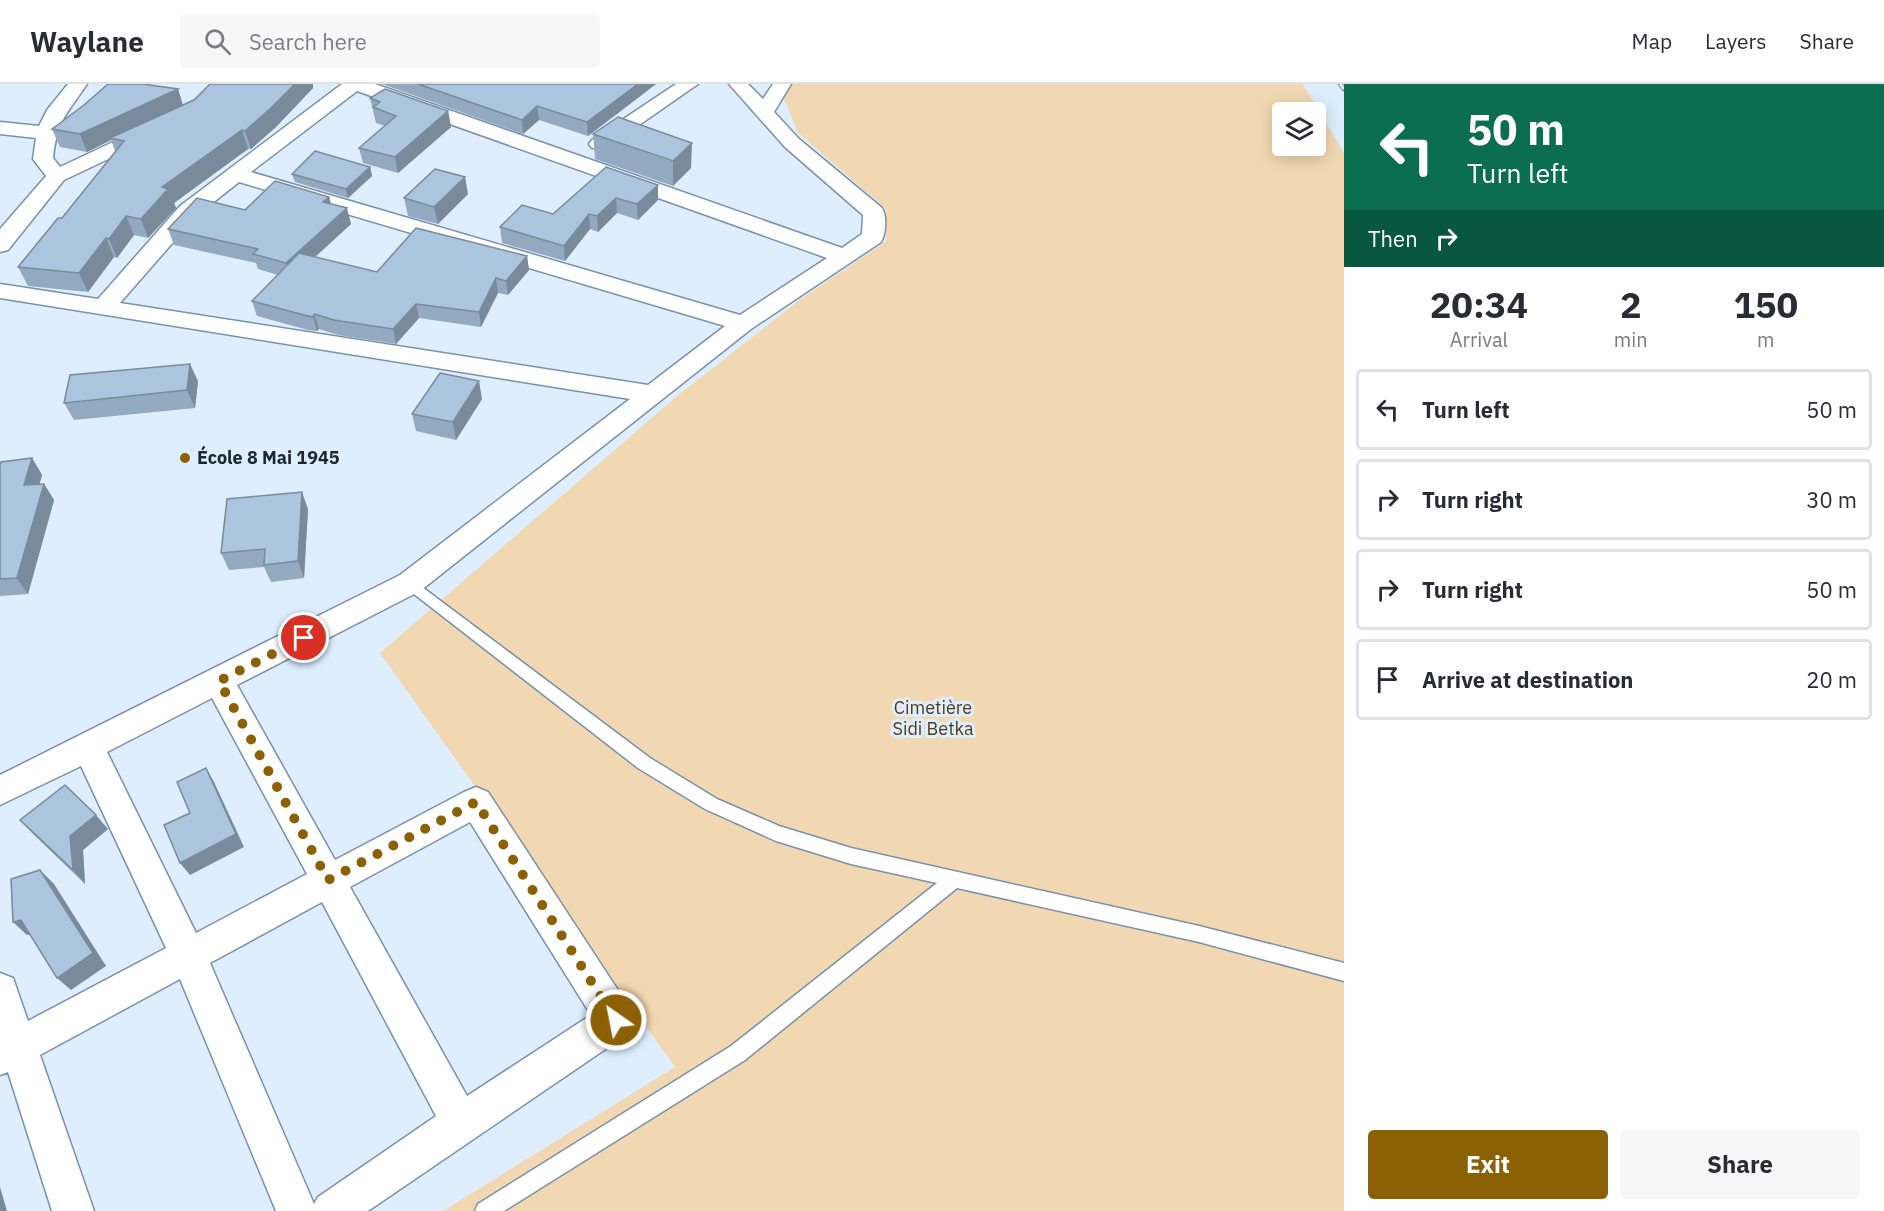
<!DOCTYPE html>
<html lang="en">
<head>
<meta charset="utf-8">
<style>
	:root { --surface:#fff; --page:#f7f7f7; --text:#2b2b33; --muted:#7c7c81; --line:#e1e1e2; --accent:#8c6105 }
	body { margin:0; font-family:"IBM Plex Sans",sans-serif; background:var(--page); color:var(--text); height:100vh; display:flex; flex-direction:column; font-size:22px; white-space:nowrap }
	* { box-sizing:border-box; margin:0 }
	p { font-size:20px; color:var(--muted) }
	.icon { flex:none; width:33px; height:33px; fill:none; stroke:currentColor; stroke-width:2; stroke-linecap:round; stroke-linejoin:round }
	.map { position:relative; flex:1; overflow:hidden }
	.sheet { display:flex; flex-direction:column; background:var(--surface); width:540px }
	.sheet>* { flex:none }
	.guide { background:#0b6e4f; color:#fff; overflow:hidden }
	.tools { position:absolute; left:1272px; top:18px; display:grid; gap:12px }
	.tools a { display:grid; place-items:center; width:54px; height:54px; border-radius:6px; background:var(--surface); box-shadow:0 3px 15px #0003; font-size:30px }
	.pin { position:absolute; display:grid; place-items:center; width:51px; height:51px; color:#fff; margin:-26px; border:3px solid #fff; border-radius:50%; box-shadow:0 2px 6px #0007 }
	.me { position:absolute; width:66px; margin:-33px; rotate:327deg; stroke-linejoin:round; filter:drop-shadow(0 0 4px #0008) }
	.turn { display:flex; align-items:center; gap:21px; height:126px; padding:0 24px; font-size:27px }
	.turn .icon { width:78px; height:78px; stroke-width:2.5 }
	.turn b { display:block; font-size:42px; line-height:51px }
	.then { display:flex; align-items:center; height:57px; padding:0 24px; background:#0003; gap:12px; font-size:22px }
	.eta { display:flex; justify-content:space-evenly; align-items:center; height:102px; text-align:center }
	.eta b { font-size:36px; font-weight:700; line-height:42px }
	.cta { display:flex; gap:12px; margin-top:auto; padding:12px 24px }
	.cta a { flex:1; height:69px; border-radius:6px; background:var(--accent); color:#fff; font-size:24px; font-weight:700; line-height:69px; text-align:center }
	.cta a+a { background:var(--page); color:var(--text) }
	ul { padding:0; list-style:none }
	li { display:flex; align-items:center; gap:18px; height:81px; margin:0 12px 9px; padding:0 12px; border:3px solid var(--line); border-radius:6px }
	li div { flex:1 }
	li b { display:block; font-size:22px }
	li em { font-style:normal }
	header { display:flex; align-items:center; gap:36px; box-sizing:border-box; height:84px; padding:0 30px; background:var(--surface); border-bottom:2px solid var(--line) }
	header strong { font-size:28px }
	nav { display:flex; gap:33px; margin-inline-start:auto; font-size:21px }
	.search { width:420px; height:54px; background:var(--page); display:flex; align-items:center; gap:15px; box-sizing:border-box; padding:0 21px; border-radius:6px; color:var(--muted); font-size:22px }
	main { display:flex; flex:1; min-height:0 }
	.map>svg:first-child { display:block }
	.green { fill:#f2d8b2; fill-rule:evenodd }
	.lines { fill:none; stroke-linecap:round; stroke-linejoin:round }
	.lane-casing { stroke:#7891a9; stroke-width:3 }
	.street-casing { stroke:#7891a9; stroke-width:3 }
	.lane { fill:#fff; fill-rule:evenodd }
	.street { fill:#fff; fill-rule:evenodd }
	.rail-casing { stroke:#6f7b87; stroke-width:4.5 }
	.rail { stroke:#deeefe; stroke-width:3; stroke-dasharray:10; stroke-linecap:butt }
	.wall { fill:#93a9bf }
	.shaded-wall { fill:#788a9b }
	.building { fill:#abc5de; stroke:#788a9b; stroke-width:1.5 }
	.route { stroke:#8c6105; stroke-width:10; stroke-dasharray:0 18 }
	.poi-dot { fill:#8c6105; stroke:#deeefe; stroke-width:2 }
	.labels { text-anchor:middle; stroke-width:6; stroke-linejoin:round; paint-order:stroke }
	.poi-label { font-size:18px; font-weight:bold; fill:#1c262f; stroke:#deeefe; text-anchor:start }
	.park-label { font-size:18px; fill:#513a13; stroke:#deeefe }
</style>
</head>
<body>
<header>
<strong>Waylane</strong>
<div class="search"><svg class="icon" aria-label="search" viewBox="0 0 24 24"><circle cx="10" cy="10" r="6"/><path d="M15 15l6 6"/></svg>Search here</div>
<nav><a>Map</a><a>Layers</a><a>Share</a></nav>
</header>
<main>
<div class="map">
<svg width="1344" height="1127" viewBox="0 0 1344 1127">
	<rect width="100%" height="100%" fill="#deeefe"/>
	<!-- green -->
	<path class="green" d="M791 0H1303L1344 69V1127H443L675 983 380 569 677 312 798 217 886 157 885 124 798 49 783 12ZM1282 28H1316V62H1282Z"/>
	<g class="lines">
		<!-- lane casing -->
		<g class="lane-casing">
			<path id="lane" d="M410 494 650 674 717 715 779 742 851 764 1199 842 1344 879V897L1199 858 957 804 745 976 504 1127H475L478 1120 731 962 937 799 851 780 776 757 705 725 638 684 405 503 403 499 405 495Z"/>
		</g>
		<!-- street casing -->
		<g class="street-casing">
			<g id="street">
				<path d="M68 0H87C67 30 57 36 53 74L60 83 145 43H159L162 47 159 51 64 96 8 166 0 168V145L46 92 33 75 36 54 0 50V38L39 42 47 26Z"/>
				<path d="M342 0H375L842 164 862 150 863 131 785 63 729 0H748L763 15 773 0H791L774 28 799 55 882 124C887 132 886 150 881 158L751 245 420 507 237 601 335 776 464 708 476 703 488 708 629 923 635 936 629 949 368 1127H276L180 895 40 971 94 1127H52L8 988 0 991V889L13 894 28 937 166 864 81 682 0 721V691L400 491 630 315 0 214V200L98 215 180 122ZM357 7 827 174 740 231 251 88ZM239 98 725 242 648 301 120 219 196 132ZM212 614 307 790 196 849 107 668ZM470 738 591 931 467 1012 350 803ZM322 818 436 1032 318 1113 314 1120 210 879Z"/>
				<path d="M676 0H698L606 64H592L589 60 592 56Z"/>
			</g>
		</g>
		<!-- lane -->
		<use href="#lane" class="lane"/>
		<!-- street -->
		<use href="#street" class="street"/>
		<!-- rail casing -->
		<g class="rail-casing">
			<path id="rail" d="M1340 0 1344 5"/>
		</g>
		<!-- rail -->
		<use href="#rail" class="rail"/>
	</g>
	<!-- wall -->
	<g class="wall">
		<path d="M295 0H313V4L276 43 251 65H248L174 119 176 124 148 154 134 151 117 174 114 173 88 208 28 202 18 183 62 134 115 67 111 56 87 68 60 63 52 45 178 5 183 21Z"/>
		<path d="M382 0H656L588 52 539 36 523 50Z"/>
		<path d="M370 14 448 27 451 43 398 89 363 79 359 64 385 42 376 39Z"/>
		<path d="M593 50 691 84 673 102 595 75Z"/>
		<path d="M370 83 372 92 348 114 295 98 292 90Z"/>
		<path d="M658 101V116L638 136 617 129 598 148 590 145 565 177 502 159 500 143 553 130Z"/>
		<path d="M468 110 438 140 408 132 404 114Z"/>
		<path d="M329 113 331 120 351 140 315 173 377 188 527 172 529 186 508 211 498 209 481 243 419 234 396 260 338 251 319 245 317 247 308 246 257 232 252 217 278 191 258 185 256 179 174 161 168 145 245 126Z"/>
		<path d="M198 297 195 324 74 336 64 319Z"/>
		<path d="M482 315 456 356 416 347 412 330Z"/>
		<path d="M32 374 42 391 39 400H44L54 416 28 510 0 512V381Z"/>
		<path d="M308 425 304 494 271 498 264 483 229 486 221 469Z"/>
		<path d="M20 736 108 745 83 766 85 800 34 751Z"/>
	</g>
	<!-- shaded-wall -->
	<g class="shaded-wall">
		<path d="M295 0H313V4L276 43 251 65 245 47Z"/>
		<path d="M638 0H656L588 52 587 38Z"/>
		<path d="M178 5 183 22 110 54 111 56 87 68 80 50Z"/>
		<path d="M537 22 539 36 523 50 522 36Z"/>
		<path d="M448 27 451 43 398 89 395 73Z"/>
		<path d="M242 46 248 65 174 119 176 124 148 154 141 135 162 103Z"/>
		<path d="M692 59 691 84 673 102V77Z"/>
		<path d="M370 83 372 92 348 114 346 105Z"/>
		<path d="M465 93 468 110 438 140 434 123Z"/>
		<path d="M658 101V116L638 136 637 120Z"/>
		<path d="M329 113 333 128 323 118Z"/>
		<path d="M616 114 617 129 598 148 597 132Z"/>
		<path d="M347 124 351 140 291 195 286 179Z"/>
		<path d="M589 130 590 145 565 177 564 162Z"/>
		<path d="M126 132 134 151 117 174 109 155Z"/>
		<path d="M106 154 114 173 88 208 79 189Z"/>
		<path d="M527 172 529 186 508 211 506 197Z"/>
		<path d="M496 194 498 209 481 243 479 228Z"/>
		<path d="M416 220 419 234 396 260 393 245Z"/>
		<path d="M314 230 319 245 317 247 313 233Z"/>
		<path d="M190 280 198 297 195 324 187 306Z"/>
		<path d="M479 297 482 315 456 356 453 338Z"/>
		<path d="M32 374 42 391 35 418 24 401Z"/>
		<path d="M44 400 54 416 28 510 17 494Z"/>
		<path d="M302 408 308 425 304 494 298 477Z"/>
		<path d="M206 684 214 698 244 763 190 791 180 779Z"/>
		<path d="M96 731 108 745 83 766 85 800 73 786 70 752Z"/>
		<path d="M40 786 54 800 106 882 71 906 57 894Z"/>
		<path d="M21 836 35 849 27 851 13 838Z"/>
		<path d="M0 1103 7 1127H0Z"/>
	</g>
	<!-- building -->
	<g class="building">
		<path d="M108 0H143L178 5 80 50 52 45 84 21Z"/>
		<path d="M210 0H295L271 24 245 47 242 46 162 103 168 105 141 135 126 132 109 155 106 154 79 189 18 183 58 134H62L124 57 110 54 194 16Z"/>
		<path d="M418 0H638L587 38 537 22 522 36Z"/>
		<path d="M385 5 448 27 395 73 359 64 396 32 373 23 380 18 370 14Z"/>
		<path d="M618 33 692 59 673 77 593 50Z"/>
		<path d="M315 67 370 83 346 105 292 90Z"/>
		<path d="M606 83 658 101 637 120 616 114 597 132 589 130 564 162 500 143 522 121 553 130Z"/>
		<path d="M435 85 465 93 434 123 404 114Z"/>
		<path d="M275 97 329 113 323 118 347 124 286 179 253 170 258 165 168 145 197 114 245 126Z"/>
		<path d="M416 144 527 172 506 197 496 194 479 228 416 220 393 245 334 236 314 230 313 233 304 231 252 217 299 169 377 188Z"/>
		<path d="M190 280 187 306 64 319 70 291Z"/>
		<path d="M440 289 479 297 453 338 412 330Z"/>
		<path d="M32 374 24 401 44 400 17 494 0 495V381L1 378Z"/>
		<path d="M302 408 298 477 264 481 265 465 221 469 227 415Z"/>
		<path d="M206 684 236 750 180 779 164 741 190 729 177 698Z"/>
		<path d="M65 701 96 731 70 752 73 786 20 736Z"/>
		<path d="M40 786 93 869 57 894 21 836 13 838 11 795Z"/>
	</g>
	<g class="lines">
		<!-- route -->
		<path class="route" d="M304 554 219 597 328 796 476 718 616 936"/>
	</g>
	<!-- markers -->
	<circle class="poi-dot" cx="185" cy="374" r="6"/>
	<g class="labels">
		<!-- poi labels -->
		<g class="poi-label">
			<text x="197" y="380">École 8 Mai 1945</text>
		</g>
		<!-- park labels -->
		<g class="park-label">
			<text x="933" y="630">Cimetière<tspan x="933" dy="21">Sidi Betka</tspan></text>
		</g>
	</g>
</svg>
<div class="tools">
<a><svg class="icon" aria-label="layers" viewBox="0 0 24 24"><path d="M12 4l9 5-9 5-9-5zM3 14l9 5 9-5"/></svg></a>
</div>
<div class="pin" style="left:304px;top:554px;background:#d93025"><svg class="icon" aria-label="arrive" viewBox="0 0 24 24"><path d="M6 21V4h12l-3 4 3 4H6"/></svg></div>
<svg class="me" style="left:616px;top:936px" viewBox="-20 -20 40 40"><circle r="17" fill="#8c6105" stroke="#fff" stroke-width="3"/><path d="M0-11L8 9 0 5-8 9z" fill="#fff"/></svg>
</div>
<section class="sheet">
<div class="guide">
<div class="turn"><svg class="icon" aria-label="left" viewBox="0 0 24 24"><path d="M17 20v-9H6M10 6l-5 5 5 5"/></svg><div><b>50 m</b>Turn left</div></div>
<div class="then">Then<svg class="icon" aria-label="right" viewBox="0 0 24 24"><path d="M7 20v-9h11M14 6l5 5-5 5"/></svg></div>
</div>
<div class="eta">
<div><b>20:34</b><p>Arrival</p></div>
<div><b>2</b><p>min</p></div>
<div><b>150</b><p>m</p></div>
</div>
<ul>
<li><svg class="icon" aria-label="left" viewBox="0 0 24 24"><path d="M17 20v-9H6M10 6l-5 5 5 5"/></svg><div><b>Turn left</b></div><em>50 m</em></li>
<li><svg class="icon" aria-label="right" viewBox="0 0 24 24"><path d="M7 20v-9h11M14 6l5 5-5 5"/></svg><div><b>Turn right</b></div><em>30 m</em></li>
<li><svg class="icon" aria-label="right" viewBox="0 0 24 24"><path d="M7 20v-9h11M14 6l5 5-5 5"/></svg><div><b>Turn right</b></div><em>50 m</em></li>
<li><svg class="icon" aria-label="arrive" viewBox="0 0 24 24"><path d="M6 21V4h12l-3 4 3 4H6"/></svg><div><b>Arrive at destination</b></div><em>20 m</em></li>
</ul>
<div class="cta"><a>Exit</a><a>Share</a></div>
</section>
</main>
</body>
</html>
